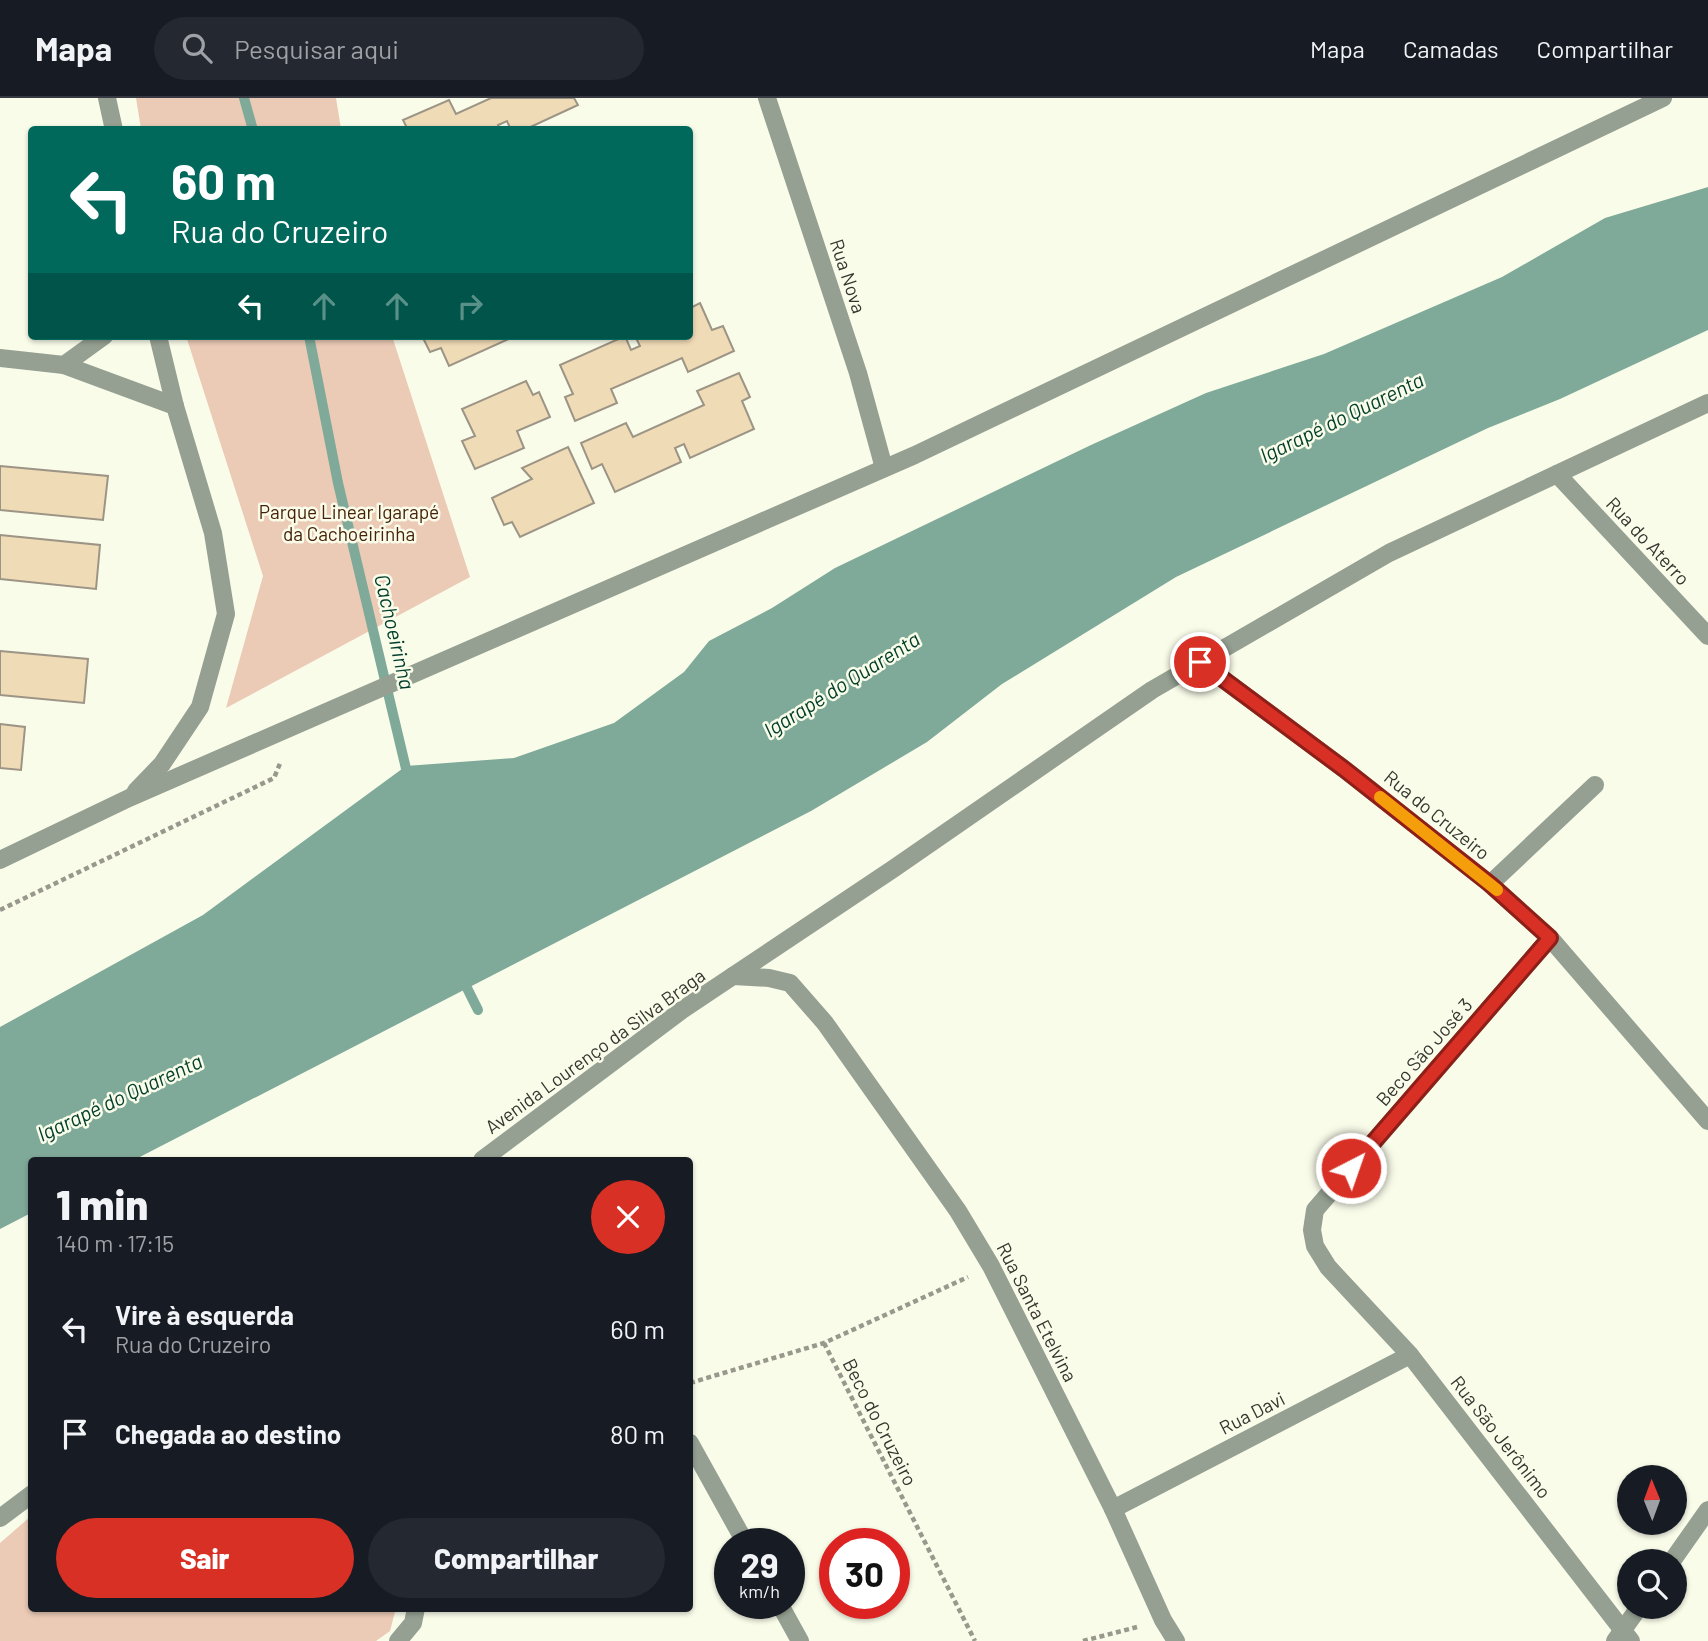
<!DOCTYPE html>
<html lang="pt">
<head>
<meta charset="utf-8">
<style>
	:root { --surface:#171b24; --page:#242831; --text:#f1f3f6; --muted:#9ea1a6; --line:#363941; --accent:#d93025 }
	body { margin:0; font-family:Barlow,sans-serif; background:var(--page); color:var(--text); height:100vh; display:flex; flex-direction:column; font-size:26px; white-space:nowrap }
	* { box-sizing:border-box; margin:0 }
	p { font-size:23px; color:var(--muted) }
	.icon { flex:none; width:38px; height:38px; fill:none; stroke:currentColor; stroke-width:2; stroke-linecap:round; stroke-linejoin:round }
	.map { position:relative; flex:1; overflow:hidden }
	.side { position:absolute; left:28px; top:1059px; width:665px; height:455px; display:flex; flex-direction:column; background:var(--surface); border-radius:7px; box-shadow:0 2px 5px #0004 }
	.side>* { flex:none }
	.top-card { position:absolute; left:28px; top:28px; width:665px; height:214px; border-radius:7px; box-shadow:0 2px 5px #0004; background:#00695c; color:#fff; overflow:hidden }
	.needle { width:46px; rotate:359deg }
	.fabs { position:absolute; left:1617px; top:1367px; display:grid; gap:14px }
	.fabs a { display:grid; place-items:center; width:70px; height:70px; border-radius:50%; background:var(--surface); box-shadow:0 2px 5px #0004; font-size:35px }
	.speed { position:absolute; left:714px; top:1430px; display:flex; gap:14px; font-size:35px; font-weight:700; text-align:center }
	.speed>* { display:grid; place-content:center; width:91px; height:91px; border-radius:50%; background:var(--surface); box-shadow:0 2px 5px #0004; line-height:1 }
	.speed small { font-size:18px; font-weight:400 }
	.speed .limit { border:10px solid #d22; background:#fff; color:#111 }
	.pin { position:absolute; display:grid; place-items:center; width:60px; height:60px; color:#fff; margin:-30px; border:4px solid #fff; border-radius:50%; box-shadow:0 2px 7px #0007 }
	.me { position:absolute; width:77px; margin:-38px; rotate:41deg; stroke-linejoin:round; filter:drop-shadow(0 0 5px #0008) }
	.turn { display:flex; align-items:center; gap:24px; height:147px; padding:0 28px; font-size:32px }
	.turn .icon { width:91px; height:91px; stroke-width:2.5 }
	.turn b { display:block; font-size:49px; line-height:60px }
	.lanes { display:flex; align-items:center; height:66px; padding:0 28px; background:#0003; justify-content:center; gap:35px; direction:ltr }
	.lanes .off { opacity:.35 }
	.round { display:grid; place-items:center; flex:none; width:74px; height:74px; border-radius:37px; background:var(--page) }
	.headline { display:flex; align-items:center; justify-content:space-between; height:119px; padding:0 28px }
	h1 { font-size:42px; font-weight:800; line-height:52px }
	.action { display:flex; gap:14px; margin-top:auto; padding:14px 28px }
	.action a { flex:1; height:80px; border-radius:42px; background:var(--accent); color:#fff; font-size:28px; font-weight:800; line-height:80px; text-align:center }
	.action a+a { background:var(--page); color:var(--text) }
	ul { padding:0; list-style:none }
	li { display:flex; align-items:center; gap:21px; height:105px; padding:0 28px }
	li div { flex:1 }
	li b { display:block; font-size:26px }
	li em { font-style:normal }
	header { display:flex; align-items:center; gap:42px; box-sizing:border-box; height:98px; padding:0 35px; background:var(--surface); border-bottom:2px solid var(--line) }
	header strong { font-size:33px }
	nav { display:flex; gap:38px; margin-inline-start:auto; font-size:24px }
	.search { width:490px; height:63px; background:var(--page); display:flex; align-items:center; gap:18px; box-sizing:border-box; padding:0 24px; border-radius:38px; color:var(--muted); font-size:26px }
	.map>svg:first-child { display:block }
	.green { fill:#ebcab6 }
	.water { fill:#7fa998 }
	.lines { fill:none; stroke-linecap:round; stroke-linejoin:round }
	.stream { stroke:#7fa998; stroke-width:10 }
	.building { fill:#f0dbb7; stroke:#9c9485; stroke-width:2 }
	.path { stroke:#98998c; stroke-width:4.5; stroke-dasharray:5 3.5; stroke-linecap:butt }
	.minor { stroke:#95a092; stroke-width:18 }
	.route-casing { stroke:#8d1f18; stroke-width:18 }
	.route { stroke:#d93025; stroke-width:12 }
	.slow { stroke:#f59e0b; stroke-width:12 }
	.labels { text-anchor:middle; stroke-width:5; stroke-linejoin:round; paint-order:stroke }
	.street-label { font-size:19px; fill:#35352e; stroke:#fafcea }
	.park-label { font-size:19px; fill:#462208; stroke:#fafcea }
	.water-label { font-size:21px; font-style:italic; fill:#003d2c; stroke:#fafcea }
</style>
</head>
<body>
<header>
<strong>Mapa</strong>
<div class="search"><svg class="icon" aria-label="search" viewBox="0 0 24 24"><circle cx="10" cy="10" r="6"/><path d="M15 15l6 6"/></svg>Pesquisar aqui</div>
<nav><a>Mapa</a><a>Camadas</a><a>Compartilhar</a></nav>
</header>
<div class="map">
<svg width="1708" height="1543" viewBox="0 0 1708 1543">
	<rect width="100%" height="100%" fill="#fafcea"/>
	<!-- green -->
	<g class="green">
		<path d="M136 0H336L341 31H141Z"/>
		<path d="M186 238H392L470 479 226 610 263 478Z"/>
		<path d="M31 1418 32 1510H396L390 1533 376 1543H0V1445Z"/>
	</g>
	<!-- water -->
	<path class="water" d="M1708 89V232L1560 301 1488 330 1176 479 1002 586 927 644 811 713 134 1062H32L31 1115 0 1131V929L203 817 406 668 514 660 614 625 684 574 709 543 772 510 835 470 1091 347 1206 295 1324 256 1502 179 1605 120Z"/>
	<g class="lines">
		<!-- stream -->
		<g class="stream">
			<path d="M244 0 253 32"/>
			<path d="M309 238 338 385 408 679"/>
			<path d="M462 880 478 912"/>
		</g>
	</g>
	<!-- building -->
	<g class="building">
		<path d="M491 0H574L578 7 524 32H511L507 23 498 27 500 32H408L403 22 449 2 456 16Z"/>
		<path d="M700 205 712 232 723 228 734 253 688 274 682 260 611 291 617 305 575 323 565 299 573 296 560 267 625 238 631 252 640 248 635 238H690V210Z"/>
		<path d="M422 238H510L511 240 449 268 441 250 430 254Z"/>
		<path d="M739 275 750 299 742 303 754 331 690 360 684 346 675 350 681 364 615 394 602 366 592 371 581 345 626 325 633 339 704 307 697 293Z"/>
		<path d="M526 283 533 297 539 294 550 319 517 333 524 350 475 371 462 343 475 338 462 311Z"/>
		<path d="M568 349 594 405 520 439 512 424 504 427 492 400 532 381 522 370Z"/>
		<path d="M0 368 108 378 103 422 0 412Z"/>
		<path d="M0 437 100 447 96 491 0 481Z"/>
		<path d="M0 553 88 561 84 605 0 597Z"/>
		<path d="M0 626 25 629 21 672 0 670Z"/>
	</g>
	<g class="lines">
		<!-- path -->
		<g class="path">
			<path d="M0 812 274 680 281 663"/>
			<path d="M824 1245 975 1543"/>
			<path d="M690 1285 824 1245 968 1179"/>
			<path d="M1083 1543 1137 1529"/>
		</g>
		<!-- minor -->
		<g class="minor">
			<path d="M107 0 114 32"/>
			<path d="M767 0 858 275 884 370"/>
			<path d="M0 260 64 267 175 308"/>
			<path d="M64 267 104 238"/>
			<path d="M1557 376 1708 538"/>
			<path d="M1200 564 1344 671 1490 786 1550 840 1708 1023"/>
			<path d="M136 693 162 666 200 609 226 516 213 435 175 308 158 238"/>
			<path d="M0 762 129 700 915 357 1663 0"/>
			<path d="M1490 786 1595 687"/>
			<path d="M1550 840 1315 1112 1312 1132 1315 1148 1328 1169 1410 1257 1631 1543"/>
			<path d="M733 878 769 880 790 885 825 925 958 1113 991 1168 1113 1411 1163 1522 1176 1543"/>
			<path d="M482 1062 682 912 893 771 1152 592 1389 455 1708 305"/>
			<path d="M690 1345 746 1446"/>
			<path d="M1113 1411 1410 1257"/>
			<path d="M0 1420 32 1396"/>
			<path d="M1672 1463 1708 1412"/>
			<path d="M779 1505 800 1543"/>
			<path d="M398 1543 413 1525 416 1510"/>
			<path d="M1615 1543 1640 1508"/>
		</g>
	</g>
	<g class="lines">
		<!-- route casing -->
		<g class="route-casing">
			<path id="route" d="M1200 564 1344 671 1490 786 1550 840 1351 1070"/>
		</g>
		<!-- route -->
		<use href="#route" class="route"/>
		<!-- slow -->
		<path class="slow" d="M1380 699 1497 792"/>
	</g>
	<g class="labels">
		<!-- street labels -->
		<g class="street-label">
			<text transform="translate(848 178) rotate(72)" y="7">Rua Nova</text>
			<text transform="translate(1648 443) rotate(47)" y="7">Rua do Aterro</text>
			<text transform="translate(1437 717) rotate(39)" y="7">Rua do Cruzeiro</text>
			<text transform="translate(595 953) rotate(-36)" y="7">Avenida Lourenço da Silva Braga</text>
			<text transform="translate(1424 954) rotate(-49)" y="7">Beco São José 3</text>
			<text transform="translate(1037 1214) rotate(63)" y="7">Rua Santa Etelvina</text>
			<text transform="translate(1252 1315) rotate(-27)" y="7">Rua Davi</text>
			<text transform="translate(880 1324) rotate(63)" y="7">Beco do Cruzeiro</text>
			<text transform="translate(1501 1339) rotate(52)" y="7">Rua São Jerônimo</text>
		</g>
		<!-- park labels -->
		<g class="park-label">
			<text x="349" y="421">Parque Linear Igarapé<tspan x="349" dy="22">da Cachoeirinha</tspan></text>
		</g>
		<!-- water labels -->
		<g class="water-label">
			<text transform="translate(1342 320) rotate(-26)" y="7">Igarapé do Quarenta</text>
			<text transform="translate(394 534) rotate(77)" y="7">Cachoeirinha</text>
			<text transform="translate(842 587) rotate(-32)" y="7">Igarapé do Quarenta</text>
			<text transform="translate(120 1000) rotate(-25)" y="7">Igarapé do Quarenta</text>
		</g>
	</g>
</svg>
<div class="fabs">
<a><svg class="needle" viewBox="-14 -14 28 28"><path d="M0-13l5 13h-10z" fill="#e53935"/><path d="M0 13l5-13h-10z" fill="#9ea1a6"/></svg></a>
<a><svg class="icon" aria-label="search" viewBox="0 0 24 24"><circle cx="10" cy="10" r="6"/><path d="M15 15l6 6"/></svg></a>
</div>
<div class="speed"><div>29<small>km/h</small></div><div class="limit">30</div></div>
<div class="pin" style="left:1200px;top:564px;background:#d93025"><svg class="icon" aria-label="arrive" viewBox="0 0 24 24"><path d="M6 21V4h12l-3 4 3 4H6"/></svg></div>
<svg class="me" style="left:1351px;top:1070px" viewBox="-20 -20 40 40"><circle r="17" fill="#d93025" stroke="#fff" stroke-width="3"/><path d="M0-11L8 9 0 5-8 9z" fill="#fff"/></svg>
<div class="top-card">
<div class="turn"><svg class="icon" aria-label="left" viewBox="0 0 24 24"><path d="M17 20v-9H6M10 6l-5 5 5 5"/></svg><div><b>60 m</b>Rua do Cruzeiro</div></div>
<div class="lanes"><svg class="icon" aria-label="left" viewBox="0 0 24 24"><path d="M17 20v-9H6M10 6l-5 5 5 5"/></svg><svg class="icon off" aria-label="ahead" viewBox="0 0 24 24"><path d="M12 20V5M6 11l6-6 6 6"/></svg><svg class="icon off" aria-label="ahead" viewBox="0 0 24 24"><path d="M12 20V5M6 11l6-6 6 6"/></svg><svg class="icon off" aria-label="right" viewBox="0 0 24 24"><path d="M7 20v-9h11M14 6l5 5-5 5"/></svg></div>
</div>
<section class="side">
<div class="headline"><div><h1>1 min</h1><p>140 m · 17:15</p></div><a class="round" style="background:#d93025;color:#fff"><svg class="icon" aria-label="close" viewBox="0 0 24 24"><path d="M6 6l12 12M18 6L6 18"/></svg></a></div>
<ul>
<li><svg class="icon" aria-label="left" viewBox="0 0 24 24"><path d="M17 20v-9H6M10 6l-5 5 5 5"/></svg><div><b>Vire à esquerda</b><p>Rua do Cruzeiro</p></div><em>60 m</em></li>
<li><svg class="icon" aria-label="arrive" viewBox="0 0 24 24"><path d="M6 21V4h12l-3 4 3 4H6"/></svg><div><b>Chegada ao destino</b></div><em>80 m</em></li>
</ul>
<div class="action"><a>Sair</a><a>Compartilhar</a></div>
</section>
</div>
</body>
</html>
